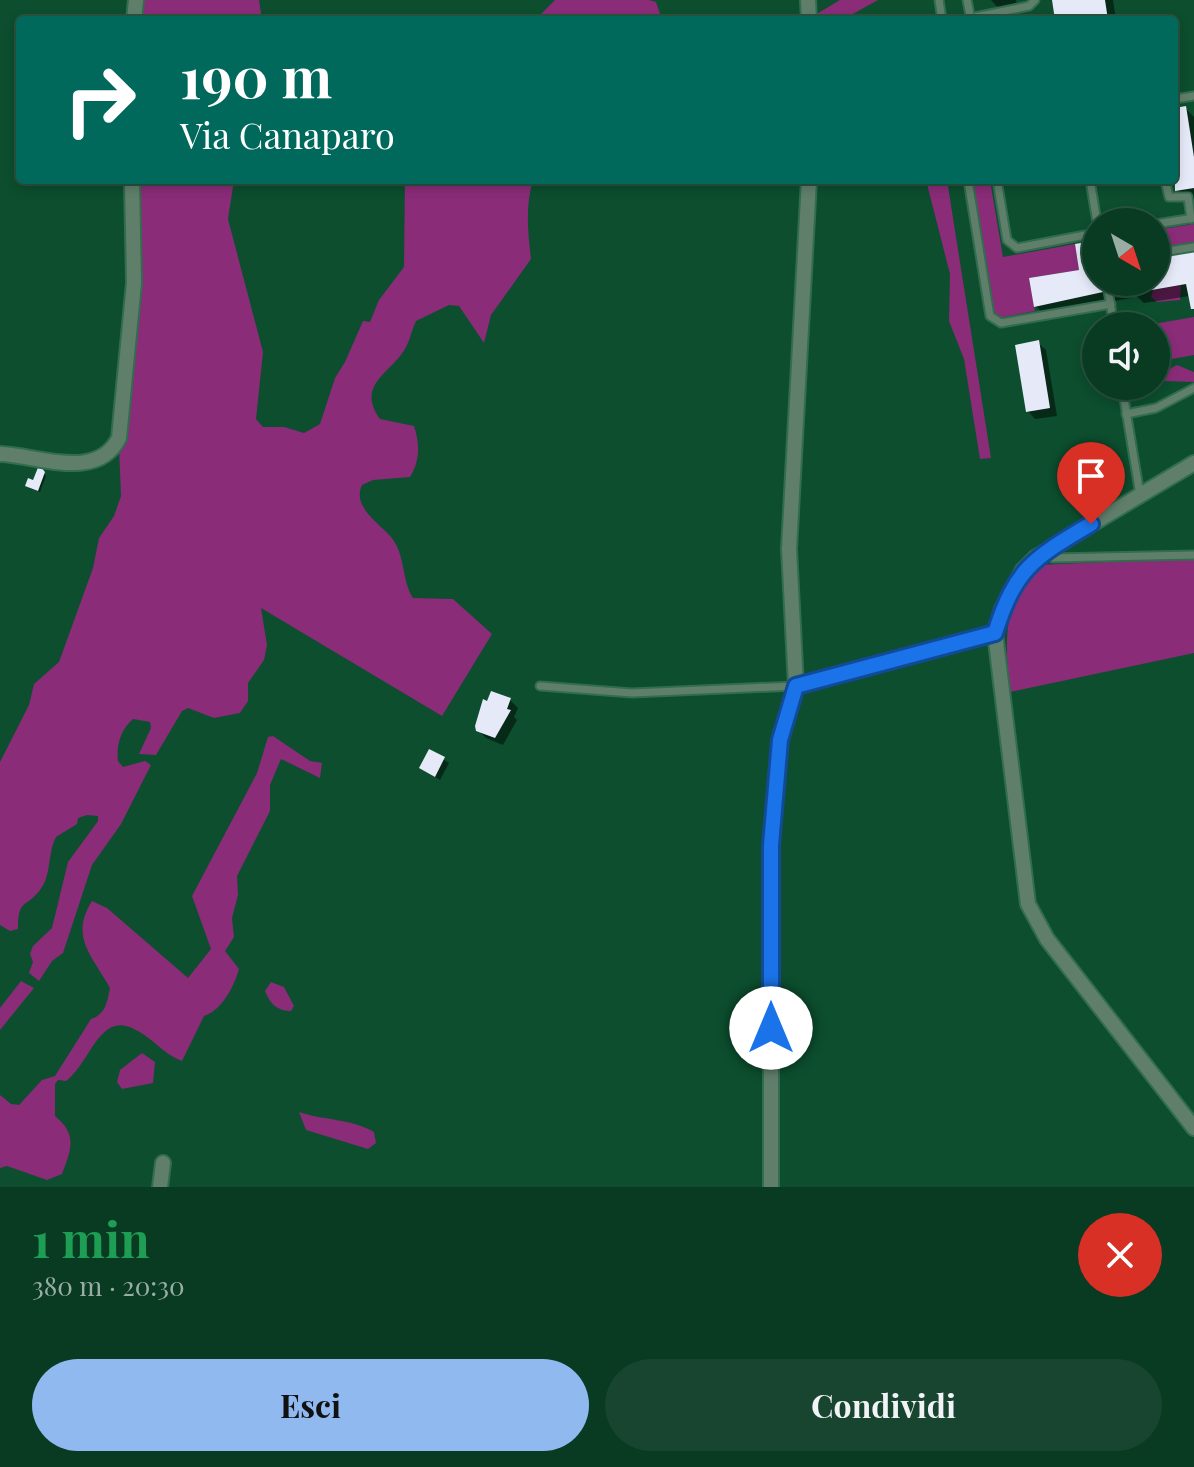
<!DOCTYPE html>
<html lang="it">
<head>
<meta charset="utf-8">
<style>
	:root { --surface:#093a22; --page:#17452f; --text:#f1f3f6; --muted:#99ada5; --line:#295440; --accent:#90b9f0 }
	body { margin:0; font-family:"Playfair Display",serif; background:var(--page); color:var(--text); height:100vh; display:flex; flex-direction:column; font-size:30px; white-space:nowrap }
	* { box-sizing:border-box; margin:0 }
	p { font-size:26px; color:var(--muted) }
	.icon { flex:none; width:44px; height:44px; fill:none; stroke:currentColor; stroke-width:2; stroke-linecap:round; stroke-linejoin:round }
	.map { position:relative; height:1187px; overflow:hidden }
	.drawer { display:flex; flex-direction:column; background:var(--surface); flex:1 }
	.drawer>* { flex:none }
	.hud { position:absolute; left:16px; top:16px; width:1162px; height:168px; border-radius:8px; box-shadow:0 4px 12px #0003,0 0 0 2px var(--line); background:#00695c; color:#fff; overflow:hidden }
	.needle { width:52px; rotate:141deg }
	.buttons { position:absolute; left:1082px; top:208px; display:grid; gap:16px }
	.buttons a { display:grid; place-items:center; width:88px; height:88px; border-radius:50%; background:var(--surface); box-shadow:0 4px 12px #0003,0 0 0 2px var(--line); font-size:40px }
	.pin { position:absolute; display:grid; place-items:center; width:68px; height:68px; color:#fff; margin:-82px -34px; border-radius:50% 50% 50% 0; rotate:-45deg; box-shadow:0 0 8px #0007 }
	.pin .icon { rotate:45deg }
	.me { position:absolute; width:88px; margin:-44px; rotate:0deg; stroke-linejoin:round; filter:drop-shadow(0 0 6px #0008) }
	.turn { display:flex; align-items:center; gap:28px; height:168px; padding:0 32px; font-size:36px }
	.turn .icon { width:104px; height:104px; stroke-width:2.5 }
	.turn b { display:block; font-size:56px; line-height:68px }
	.round { display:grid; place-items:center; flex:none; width:84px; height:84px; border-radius:42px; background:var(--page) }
	.head { display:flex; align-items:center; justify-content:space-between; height:136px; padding:0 32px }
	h1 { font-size:48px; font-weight:700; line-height:60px; color:#1e9e55 }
	.primary-button { display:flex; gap:16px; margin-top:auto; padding:16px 32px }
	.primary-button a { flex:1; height:92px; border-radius:48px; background:var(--accent); color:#111; font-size:32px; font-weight:700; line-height:92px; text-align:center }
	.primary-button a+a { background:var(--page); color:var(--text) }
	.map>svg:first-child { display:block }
	.green { fill:#8a2c78 }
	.shadow { fill:#0007 }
	.building { fill:#e6e9f8 }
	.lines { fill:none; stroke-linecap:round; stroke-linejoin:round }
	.lane-casing { stroke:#316d4e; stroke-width:11 }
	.street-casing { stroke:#316d4e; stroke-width:18 }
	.lane { stroke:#607f6b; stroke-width:7 }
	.street { stroke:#607f6b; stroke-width:14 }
	.route-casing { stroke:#114b97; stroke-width:20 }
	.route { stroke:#1a73e8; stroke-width:14 }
</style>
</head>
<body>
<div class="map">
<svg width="1194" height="1187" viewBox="0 0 1194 1187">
	<rect width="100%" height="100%" fill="#0c4e2e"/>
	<!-- green -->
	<g class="green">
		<path d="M139 0H259L262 20H135Z"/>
		<path d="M555 0H649L656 2 662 20H535Z"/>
		<path d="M840 0H878L842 20H815V15Z"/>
		<path d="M136 180H234L228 219 263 352 256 419 263 427H284L304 433 320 424 335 378 345 362 363 321 370 322 379 300 404 267 405 180H533C525 207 528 232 531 259L491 315 484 343 459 306 449 305 416 321C412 329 411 337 407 345 395 372 354 383 380 419L414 426C420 444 420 461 410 477L373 480 362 485C352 507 378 522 391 537 406 555 401 579 413 598L453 599 492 634 442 716 261 608 267 645 264 660 248 683V701L240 713 214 718 188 708 182 711 156 755 139 754 151 728 150 722 133 719C121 729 116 745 118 761L123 767 145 761 151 765 121 824 92 865 63 953 52 961 39 981 29 973 33 962 30 954 33 946 52 928 68 862 98 821V816L87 815 78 818 77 824 56 837C48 852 51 874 42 887 27 910 18 896 18 929L10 931 0 925V762L29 705 34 684 59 662 93 568 99 538 114 516 121 496 119 446Z"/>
		<path d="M926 180H947L991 458 980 459 964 359 949 321 950 274Z"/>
		<path d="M972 180H990L1003 257 1075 244 1079 270 1029 278 1035 311 998 318 995 315Z"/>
		<path d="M1194 224V242L1156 248V230Z"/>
		<path d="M1181 285 1180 300 1157 302 1151 297 1153 290Z"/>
		<path d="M1194 317V355L1156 362V326H1142Z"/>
		<path d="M1177 365 1194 372V382L1163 381 1164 372Z"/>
		<path d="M1194 558V653L1010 692C1005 647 1001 600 1038 565Z"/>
		<path d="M273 736 310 761 322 763 320 778 281 759 270 785V811L237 876 238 895 232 918 234 937 225 951 239 969C234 987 222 1010 204 1016L182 1061C163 1054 152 1037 134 1029 99 1011 90 1064 66 1081L58 1080 55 1084V1116C77 1134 72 1148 62 1174L47 1180 7 1166 0 1168V1095L11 1104 19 1105 42 1080 55 1076 91 1019C106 1014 107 1002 110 988 93 957 69 937 92 901L107 908 188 978 211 949 192 896 257 773 268 737Z"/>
		<path d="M21 981 34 988 0 1030V1008Z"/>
		<path d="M271 982 284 987 294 1006 291 1011C277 1011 270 1004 265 991Z"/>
		<path d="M142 1053 155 1062 153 1083 122 1089 117 1082 120 1070Z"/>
		<path d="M299 1112C325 1121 350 1118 374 1132L376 1143 368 1149 306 1130Z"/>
	</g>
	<!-- shadow -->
	<g class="shadow">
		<path d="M1016 0 1018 9 1002 12 991 0Z"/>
		<path d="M1054 0H1113L1116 20H1057Z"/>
		<path d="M1185 108 1194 117V200L1188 201 1177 190 1174 171V110Z"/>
		<path d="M1096 242V282H1156V258L1194 251V310L1190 296 1144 303 1132 292 1131 298 1114 301 1115 304 1046 317 1036 306 1081 272Z"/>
		<path d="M1038 343 1046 350 1057 416 1035 419 1028 411Z"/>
		<path d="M39 468 46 476 40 492 29 488Z"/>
		<path d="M510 700 518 708 514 717 517 720 503 745 486 738 478 730 477 720 484 702Z"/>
		<path d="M430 751 449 763 440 780 421 768Z"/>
	</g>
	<!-- building -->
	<g class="building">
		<path d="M1052 0H1105L1108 20H1055Z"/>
		<path d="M1186 106 1194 157V188L1175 191 1174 108Z"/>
		<path d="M1096 240V282H1128L1126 287 1034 307 1029 278 1079 270 1075 244Z"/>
		<path d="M1194 249V309H1191L1186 284 1129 294V282H1156V256Z"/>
		<path d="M1039 340 1050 408 1026 412 1015 345Z"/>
		<path d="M39 465 45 472 38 491 25 486 28 478 33 480Z"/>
		<path d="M491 691 511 698 507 709 511 710 495 738 476 731 475 726 483 699 487 701Z"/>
		<path d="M429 749 445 757 435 777 419 768Z"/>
	</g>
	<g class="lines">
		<!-- lane casing -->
		<g class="lane-casing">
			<g id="lane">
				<path d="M939 0 942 20"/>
				<path d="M967 0 971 20"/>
				<path d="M970 18 1029 6 1035 0"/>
				<path d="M1174 99 1194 96"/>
				<path d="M968 180 990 316 1001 323 1111 304"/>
				<path d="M997 180 1007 240 1017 248 1096 233"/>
				<path d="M1090 180 1097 222"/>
				<path d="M1165 180 1169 197H1188L1191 219"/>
				<path d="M1156 224 1194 218"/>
				<path d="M1156 253 1194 247"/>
				<path d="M1108 290 1114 326"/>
				<path d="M1122 386 1140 495"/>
				<path d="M1126 414 1156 408 1194 388"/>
				<path d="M1044 554 1053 558 1194 555"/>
				<path d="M540 686 632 693 796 686"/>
			</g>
		</g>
		<!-- street casing -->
		<g class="street-casing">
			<g id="street">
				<path d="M808 0 809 20"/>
				<path d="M134 20 136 0"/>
				<path d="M0 454C38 455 97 482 119 438L134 283 132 180"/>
				<path d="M1194 463 1035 558 1023 570 1002 609 995 633 1028 904 1047 939 1194 1128"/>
				<path d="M796 686 789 549 809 180"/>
				<path d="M160 1187 163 1163"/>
				<path d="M771 1187V845L780 740 796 686 995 633"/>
			</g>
		</g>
		<!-- lane -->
		<use href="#lane" class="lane"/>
		<!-- street -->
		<use href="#street" class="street"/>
	</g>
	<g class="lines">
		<!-- route casing -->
		<g class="route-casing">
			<path id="route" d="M771 1028V845L780 740 796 686 995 633C1016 567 1034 558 1091 524"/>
		</g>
		<!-- route -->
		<use href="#route" class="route"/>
	</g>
</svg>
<div class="buttons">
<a><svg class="needle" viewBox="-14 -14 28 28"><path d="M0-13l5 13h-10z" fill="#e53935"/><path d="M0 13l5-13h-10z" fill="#99ada5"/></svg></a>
<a><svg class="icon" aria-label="sound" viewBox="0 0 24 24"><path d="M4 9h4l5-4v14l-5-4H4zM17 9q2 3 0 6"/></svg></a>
</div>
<div class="pin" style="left:1091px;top:524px;background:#d93025"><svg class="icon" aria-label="arrive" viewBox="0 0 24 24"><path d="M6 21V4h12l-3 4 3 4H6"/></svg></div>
<svg class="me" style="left:771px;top:1028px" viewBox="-20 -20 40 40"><circle r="19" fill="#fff"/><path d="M0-13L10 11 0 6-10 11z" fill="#1a73e8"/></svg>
<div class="hud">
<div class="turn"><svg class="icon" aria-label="right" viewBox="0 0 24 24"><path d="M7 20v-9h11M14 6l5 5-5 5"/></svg><div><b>190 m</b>Via Canaparo</div></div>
</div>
</div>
<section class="drawer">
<div class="head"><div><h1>1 min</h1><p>380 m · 20:30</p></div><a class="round" style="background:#d93025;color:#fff"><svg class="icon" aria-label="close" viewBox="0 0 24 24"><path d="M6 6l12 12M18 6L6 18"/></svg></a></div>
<div class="primary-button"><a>Esci</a><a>Condividi</a></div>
</section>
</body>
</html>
